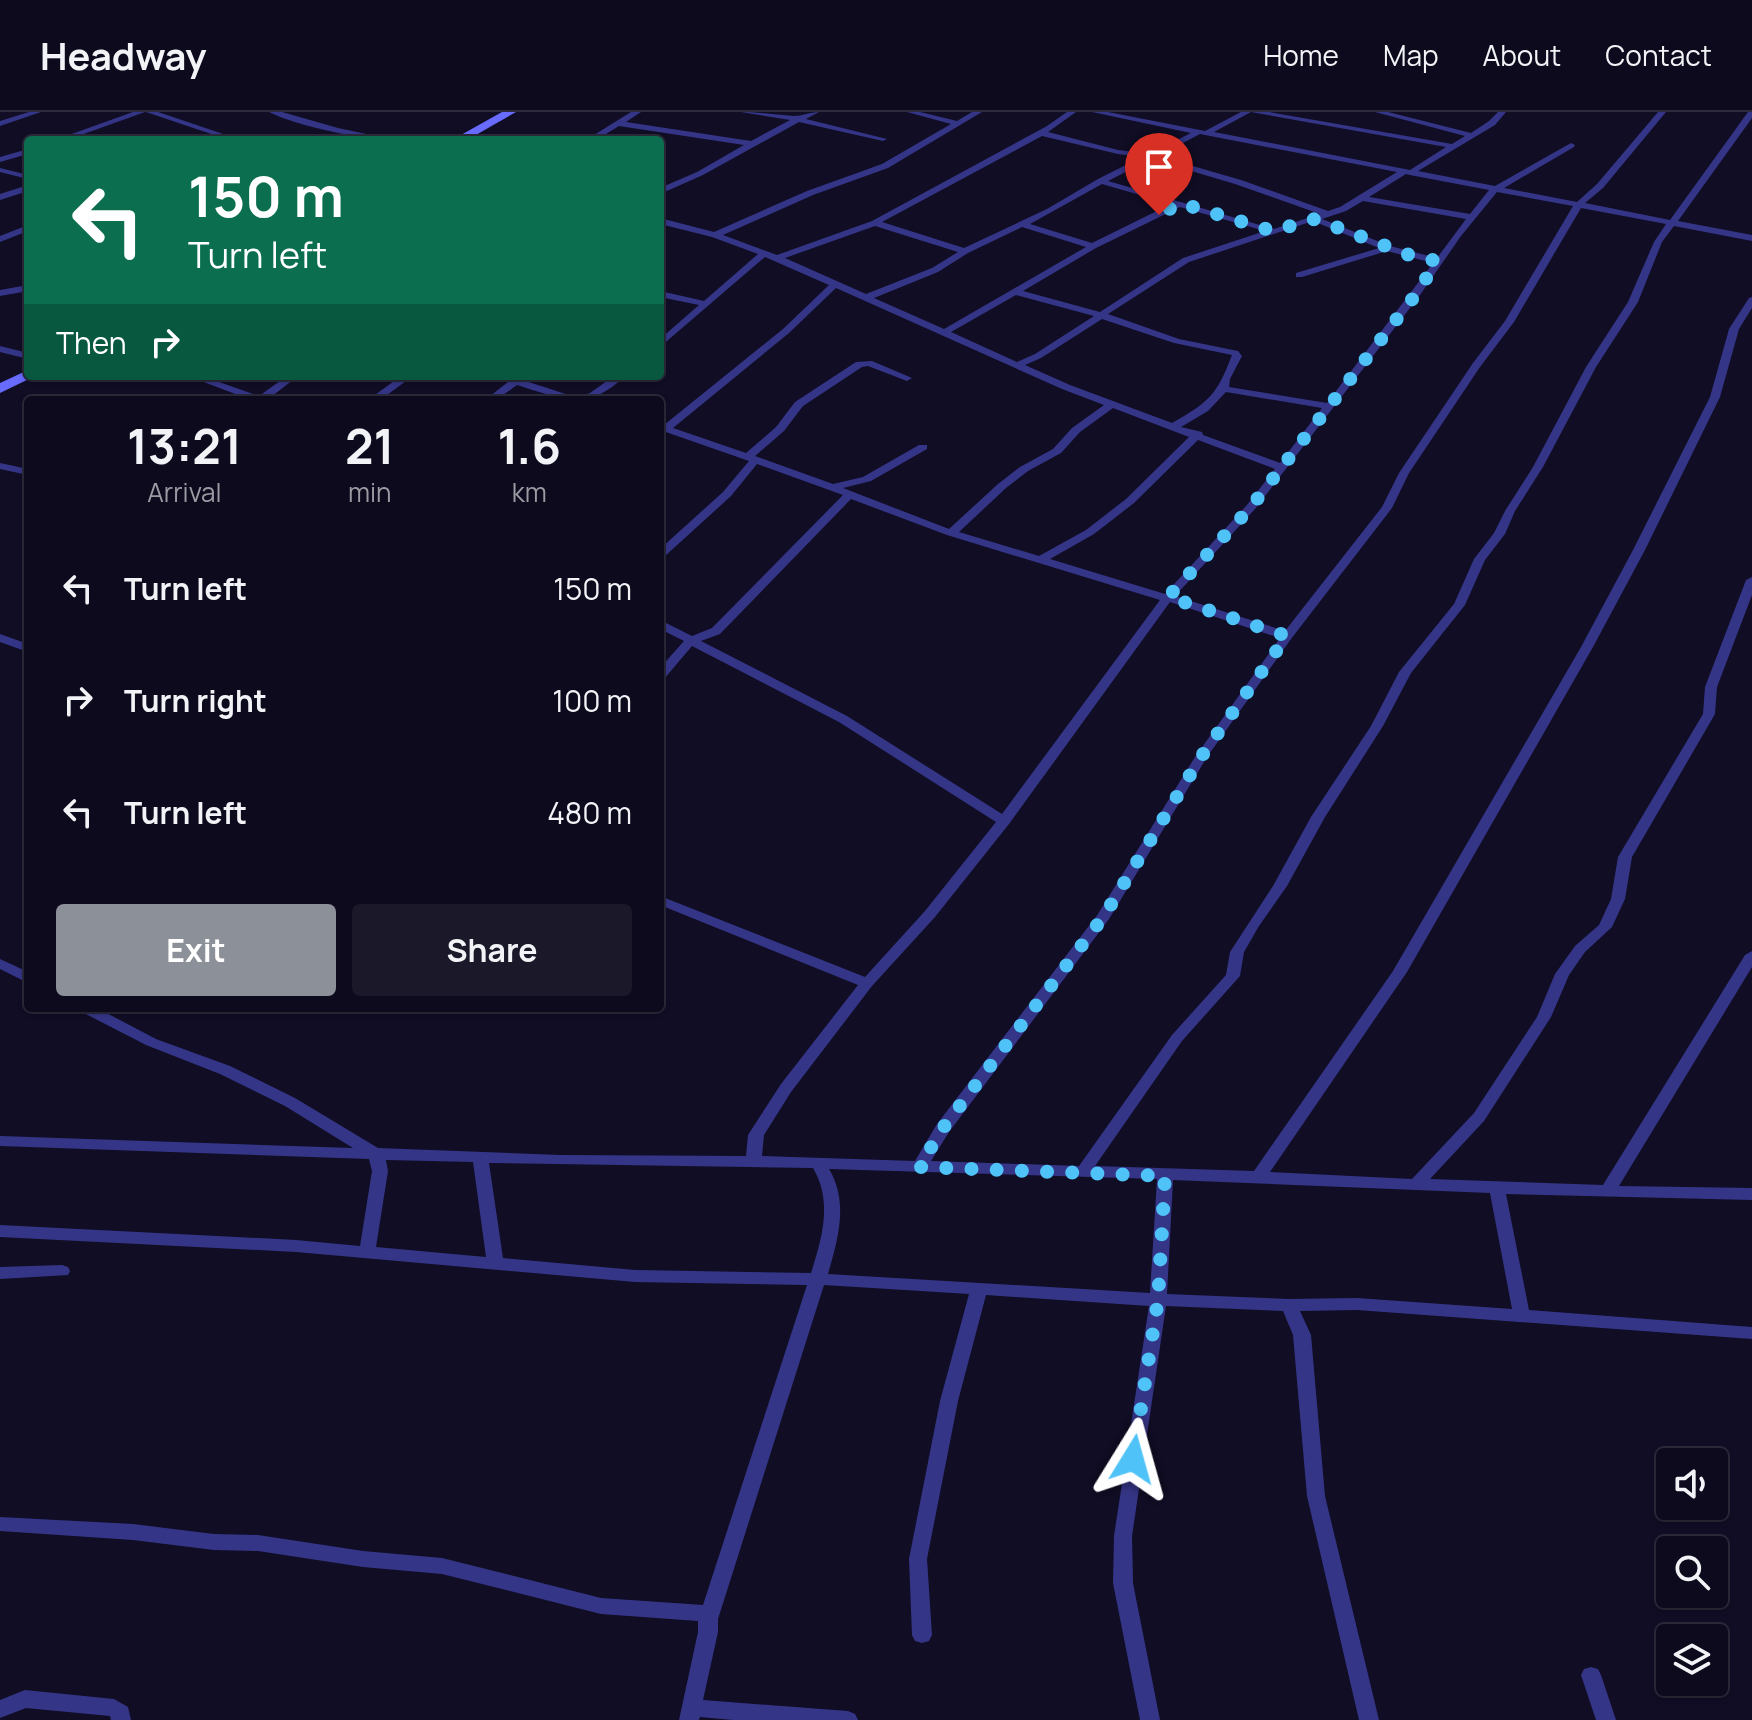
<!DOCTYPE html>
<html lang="en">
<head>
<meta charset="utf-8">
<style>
	:root { --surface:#0c0a1c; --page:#1a1829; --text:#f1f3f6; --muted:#9a9aa3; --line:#2c2b3b; --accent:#8c9099 }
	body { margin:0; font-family:Manrope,sans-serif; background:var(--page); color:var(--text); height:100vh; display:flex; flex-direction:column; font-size:30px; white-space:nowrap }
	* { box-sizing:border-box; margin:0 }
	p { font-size:26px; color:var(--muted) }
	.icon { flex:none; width:44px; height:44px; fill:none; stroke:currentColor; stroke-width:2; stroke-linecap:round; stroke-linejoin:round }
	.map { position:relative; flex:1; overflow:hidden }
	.sheet { position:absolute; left:24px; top:284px; width:640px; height:616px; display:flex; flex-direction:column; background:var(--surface); border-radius:8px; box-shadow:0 2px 6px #0004,0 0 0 2px var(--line) }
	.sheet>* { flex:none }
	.hud { position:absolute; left:24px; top:24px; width:640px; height:244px; border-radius:8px; box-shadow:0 2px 6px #0004,0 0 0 2px var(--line); background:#0b6e4f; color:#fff; overflow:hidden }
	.buttons { position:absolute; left:1656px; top:1336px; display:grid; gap:16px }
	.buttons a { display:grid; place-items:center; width:72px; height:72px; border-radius:8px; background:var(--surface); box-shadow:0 2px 6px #0004,0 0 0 2px var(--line); font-size:40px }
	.pin { position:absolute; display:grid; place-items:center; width:68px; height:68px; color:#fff; margin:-82px -34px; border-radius:50% 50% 50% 0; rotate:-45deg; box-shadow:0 0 8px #0007 }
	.pin .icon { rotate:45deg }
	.me { position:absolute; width:88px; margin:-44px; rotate:8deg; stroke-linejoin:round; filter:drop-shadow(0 0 6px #0008) }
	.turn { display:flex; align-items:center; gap:28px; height:168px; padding:0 32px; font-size:36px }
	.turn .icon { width:104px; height:104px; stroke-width:2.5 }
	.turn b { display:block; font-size:56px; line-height:68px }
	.then { display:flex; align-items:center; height:76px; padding:0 32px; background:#0003; gap:16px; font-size:30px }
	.eta { display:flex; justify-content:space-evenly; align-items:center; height:136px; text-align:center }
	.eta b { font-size:48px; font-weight:700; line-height:56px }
	.button { display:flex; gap:16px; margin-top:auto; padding:16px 32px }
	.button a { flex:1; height:92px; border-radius:8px; background:var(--accent); color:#fff; font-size:32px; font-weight:700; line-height:92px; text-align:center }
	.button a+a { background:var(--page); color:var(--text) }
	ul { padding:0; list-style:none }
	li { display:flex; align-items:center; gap:24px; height:112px; padding:0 32px }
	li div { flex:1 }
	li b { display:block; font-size:30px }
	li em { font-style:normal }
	header { display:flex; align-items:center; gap:48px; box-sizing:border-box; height:112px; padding:0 40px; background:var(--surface); border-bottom:2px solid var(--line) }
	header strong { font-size:38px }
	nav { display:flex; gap:44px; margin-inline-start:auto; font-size:28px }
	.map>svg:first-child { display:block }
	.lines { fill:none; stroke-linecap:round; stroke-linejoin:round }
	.minor { fill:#353587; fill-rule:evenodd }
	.secondary { fill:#686bff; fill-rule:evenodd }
	.route { stroke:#4fc3f7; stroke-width:14; stroke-dasharray:0 25.2 }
</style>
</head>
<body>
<header>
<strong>Headway</strong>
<nav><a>Home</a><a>Map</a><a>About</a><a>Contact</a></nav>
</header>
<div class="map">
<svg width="1752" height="1608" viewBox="0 0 1752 1608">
	<rect width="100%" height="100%" fill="#100d25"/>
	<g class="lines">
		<!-- minor -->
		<g class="minor">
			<path d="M29 0H41L0 14V9Z"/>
			<path d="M133 0H145L67 28H55Z"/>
			<path d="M146 0H158L241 28H229Z"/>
			<path d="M269 0H282L338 16 395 28C364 28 296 14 269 0Z"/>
			<path d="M631 0H641L626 10 751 29 790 8 741 0C759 0 776 3 794 4 802 4 810 0 819 0L806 7 887 27 883 29 799 10 703 63 660 82V76L697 60 744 33 619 14 596 28H586Z"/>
			<path d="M907 0H920L957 9 972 0H982L888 56 813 83 723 123 777 143 872 109 1047 14 1067 0H1076L1048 20 1118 38 1149 42 1191 21 1092 0H1108L1205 19 1241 0H1251L1214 20 1410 58 1446 35 1251 0H1269L1452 32 1465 24 1375 0H1388L1471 21 1489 9 1498 0H1506L1495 13 1418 59 1495 74 1571 31 1575 33 1574 35 1504 76 1577 90 1597 72 1658 0H1666L1603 76 1585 91 1670 108 1748 0H1752V6L1678 109 1752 123V129L1674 114 1662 130 1638 190 1596 255 1543 355 1515 399 1505 422 1485 448 1465 493 1411 561 1383 614 1325 705 1287 774 1259 814 1244 840 1240 864 1182 929 1095 1054 1254 1059 1393 859 1581 535 1633 438 1710 285 1729 217 1749 186 1752 185V196L1739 217 1720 285 1645 438 1593 535 1407 860 1270 1060 1412 1067 1474 1001 1537 905 1555 862 1575 834 1599 813 1611 787 1618 745 1703 602 1705 575 1746 468 1752 465V483L1717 575 1715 602 1632 745 1625 787 1612 815 1585 840 1569 863 1551 905 1484 1009 1430 1067 1603 1073 1745 843 1752 839V855L1619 1074 1752 1076V1088L1506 1082 1529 1198 1752 1215V1227L1357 1198 1300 1199 1311 1223 1325 1384 1379 1608H1359L1307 1384 1293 1223 1283 1199 1166 1194 1132 1424 1133 1471 1160 1608H1140L1113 1471 1114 1424 1149 1194 986 1183 958 1289 927 1447 932 1523 929 1529 922 1531 915 1529 912 1523 909 1447 940 1289 969 1182 824 1173 718 1507V1520L703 1588 848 1599 855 1602 858 1608H733L700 1605 699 1608H679L698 1520V1509L601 1502 442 1462 363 1455 258 1439 214 1438 133 1428 0 1419V1405L133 1412 214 1422 258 1423 363 1439 442 1446 601 1486 703 1493 807 1173 635 1170 296 1140 0 1125V1113L296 1128 360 1134 372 1059 369 1047 0 1034V1024L353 1036 285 994 220 962 146 933 80 899 78 896H97L156 927 230 954 295 986 378 1036 560 1043 746 1044 748 1023 781 972 858 873 660 793V784L865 865 925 799 996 710 839 610 692 534 664 567 660 568V556L684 529 660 517V508L692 524 712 516 843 383 757 352 731 384 664 445 660 446V437L723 380 749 349 660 318V312L664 313 783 217 829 173 765 145 660 235V227L699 193 660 185V179L704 189 758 142 712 125 660 112V106L714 120 807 79 882 52 951 12ZM1200 22 1397 60 1340 95 1328 99 1241 68 1158 44ZM1042 24 1118 42 1142 45 1098 67 1047 97 964 136 882 110ZM1151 47 1235 72 1320 102 1274 117 1108 69ZM1406 62 1410 63 1489 78 1470 102 1369 85ZM1102 72 1171 92 1092 131 1030 112ZM1497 80 1573 94 1505 209 1473 251 1399 361 1382 395 1285 519 1175 484 1255 397 1420 183 1461 124ZM1363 89 1466 107 1437 146 1390 134 1322 107 1346 99ZM1180 95 1265 119 1183 146 1100 200 1023 179 1096 136ZM1581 96 1666 112 1654 130 1628 190 1586 255 1533 355 1505 399 1494 421 1474 447 1454 492 1399 560 1371 614 1311 705 1273 774 1230 840 1226 863 1172 923 1079 1054 931 1049 949 1020 1109 807 1207 645 1291 527 1392 396 1409 361 1480 255 1514 210ZM1313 109 1379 136 1296 161V165H1302L1387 139 1433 151 1327 291 1229 275 1230 267 1242 244 1238 239 1179 227 1108 202 1189 150ZM875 114 958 140 932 156 866 182 785 146ZM1022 115 1086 135 944 217 874 186 938 160 968 141ZM836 176 1062 277 1104 293 1072 316 1053 337 1020 355 998 372 949 417 843 376 871 369 927 337V333H919L863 365 833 372 755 344 784 319 803 294 862 255 868 254 907 269 912 266 872 249 856 250 795 290 776 315 746 341 673 316 789 221ZM1016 183 1094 204 1035 242 1017 250 951 220ZM1102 207 1174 231 1232 243C1217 283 1209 290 1172 311L1070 273 1025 253 1041 246ZM1226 280 1322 296 1280 351 1203 323 1202 320 1181 315 1208 299ZM1113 296 1189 325 1126 387 1086 418 1039 444 959 420 1006 376 1028 359 1061 341 1080 320ZM1198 328 1275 357 1247 393 1165 482 1050 447 1094 422 1134 391ZM851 387 947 423 1160 488 1002 702 847 604 701 529 720 522ZM1170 490 1280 526 1195 645 1098 802 937 1012 915 1049 762 1044 764 1023 791 980 872 874 935 805 1009 712ZM386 1048 473 1050 486 1145 376 1135 388 1059ZM489 1051 813 1056C833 1090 822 1126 811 1161L635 1158 503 1146ZM829 1057 1157 1067 1150 1181 828 1162C838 1127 849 1090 829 1057ZM1173 1068 1490 1081 1512 1197 1357 1186 1289 1187 1167 1182Z"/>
			<path d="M28 37V42L0 50V45Z"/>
			<path d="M0 56 28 63V67L0 60Z"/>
			<path d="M28 73V79L0 88V82Z"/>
			<path d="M28 113V119L0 130V124Z"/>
			<path d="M28 173V179L0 184V178Z"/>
			<path d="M0 234 28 241V247L0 240Z"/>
			<path d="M188 264H202L259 284 287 264H298L267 288H251Z"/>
			<path d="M401 264H413L380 288H368Z"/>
			<path d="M495 264H510L575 285 590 281 614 264H625C586 301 563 287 517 273L496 288H485L508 270Z"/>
			<path d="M0 351 28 357V363L0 357Z"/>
			<path d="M0 522 28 532V540L0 530Z"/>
			<path d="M0 847 28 860V871L0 857Z"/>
			<path d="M62 1153 68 1155 70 1159 68 1163 0 1167V1155Z"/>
			<path d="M1591 1555 1598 1557 1601 1563 1616 1608H1596L1581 1563 1584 1557Z"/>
			<path d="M25 1578 114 1587 128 1595 131 1608H111L110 1604 26 1596 0 1606V1588Z"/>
		</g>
		<!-- secondary -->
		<g class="secondary">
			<path d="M502 0H516L467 28H452Z"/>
			<path d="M28 258V264L33 265 0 281V271Z"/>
		</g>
	</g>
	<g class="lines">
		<!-- route -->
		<path class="route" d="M1133 1347 1158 1188 1165 1064 919 1055 943 1016 1104 804 1201 645 1287 524 1168 485 1251 395 1417 181 1437 149 1412 144 1315 107 1273 119 1180 91 1159 103"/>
	</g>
</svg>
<div class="buttons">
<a><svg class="icon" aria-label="sound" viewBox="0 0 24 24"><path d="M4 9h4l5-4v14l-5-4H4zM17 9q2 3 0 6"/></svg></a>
<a><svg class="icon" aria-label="search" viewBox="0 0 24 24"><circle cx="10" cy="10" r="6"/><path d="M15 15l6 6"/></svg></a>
<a><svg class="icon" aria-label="layers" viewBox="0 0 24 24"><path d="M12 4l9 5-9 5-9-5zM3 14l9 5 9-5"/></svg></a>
</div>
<div class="pin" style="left:1159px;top:103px;background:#d93025"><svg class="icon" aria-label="arrive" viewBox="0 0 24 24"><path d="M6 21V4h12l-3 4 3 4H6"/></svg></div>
<svg class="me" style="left:1133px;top:1347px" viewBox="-20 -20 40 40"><path d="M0-17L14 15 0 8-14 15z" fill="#4fc3f7" stroke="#fff" stroke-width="4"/></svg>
<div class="hud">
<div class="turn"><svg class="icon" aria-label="left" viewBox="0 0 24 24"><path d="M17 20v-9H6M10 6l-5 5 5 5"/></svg><div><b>150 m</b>Turn left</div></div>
<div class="then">Then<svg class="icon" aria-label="right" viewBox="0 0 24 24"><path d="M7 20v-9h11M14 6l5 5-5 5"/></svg></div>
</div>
<section class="sheet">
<div class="eta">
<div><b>13:21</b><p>Arrival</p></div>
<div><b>21</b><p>min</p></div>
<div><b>1.6</b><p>km</p></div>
</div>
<ul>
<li><svg class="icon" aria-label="left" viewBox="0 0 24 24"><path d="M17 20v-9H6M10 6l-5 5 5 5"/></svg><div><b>Turn left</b></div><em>150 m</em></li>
<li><svg class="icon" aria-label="right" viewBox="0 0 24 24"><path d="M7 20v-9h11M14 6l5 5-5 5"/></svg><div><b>Turn right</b></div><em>100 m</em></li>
<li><svg class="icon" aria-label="left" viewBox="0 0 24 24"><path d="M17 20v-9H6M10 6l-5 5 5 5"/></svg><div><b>Turn left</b></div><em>480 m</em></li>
</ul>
<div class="button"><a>Exit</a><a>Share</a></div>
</section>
</div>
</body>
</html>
